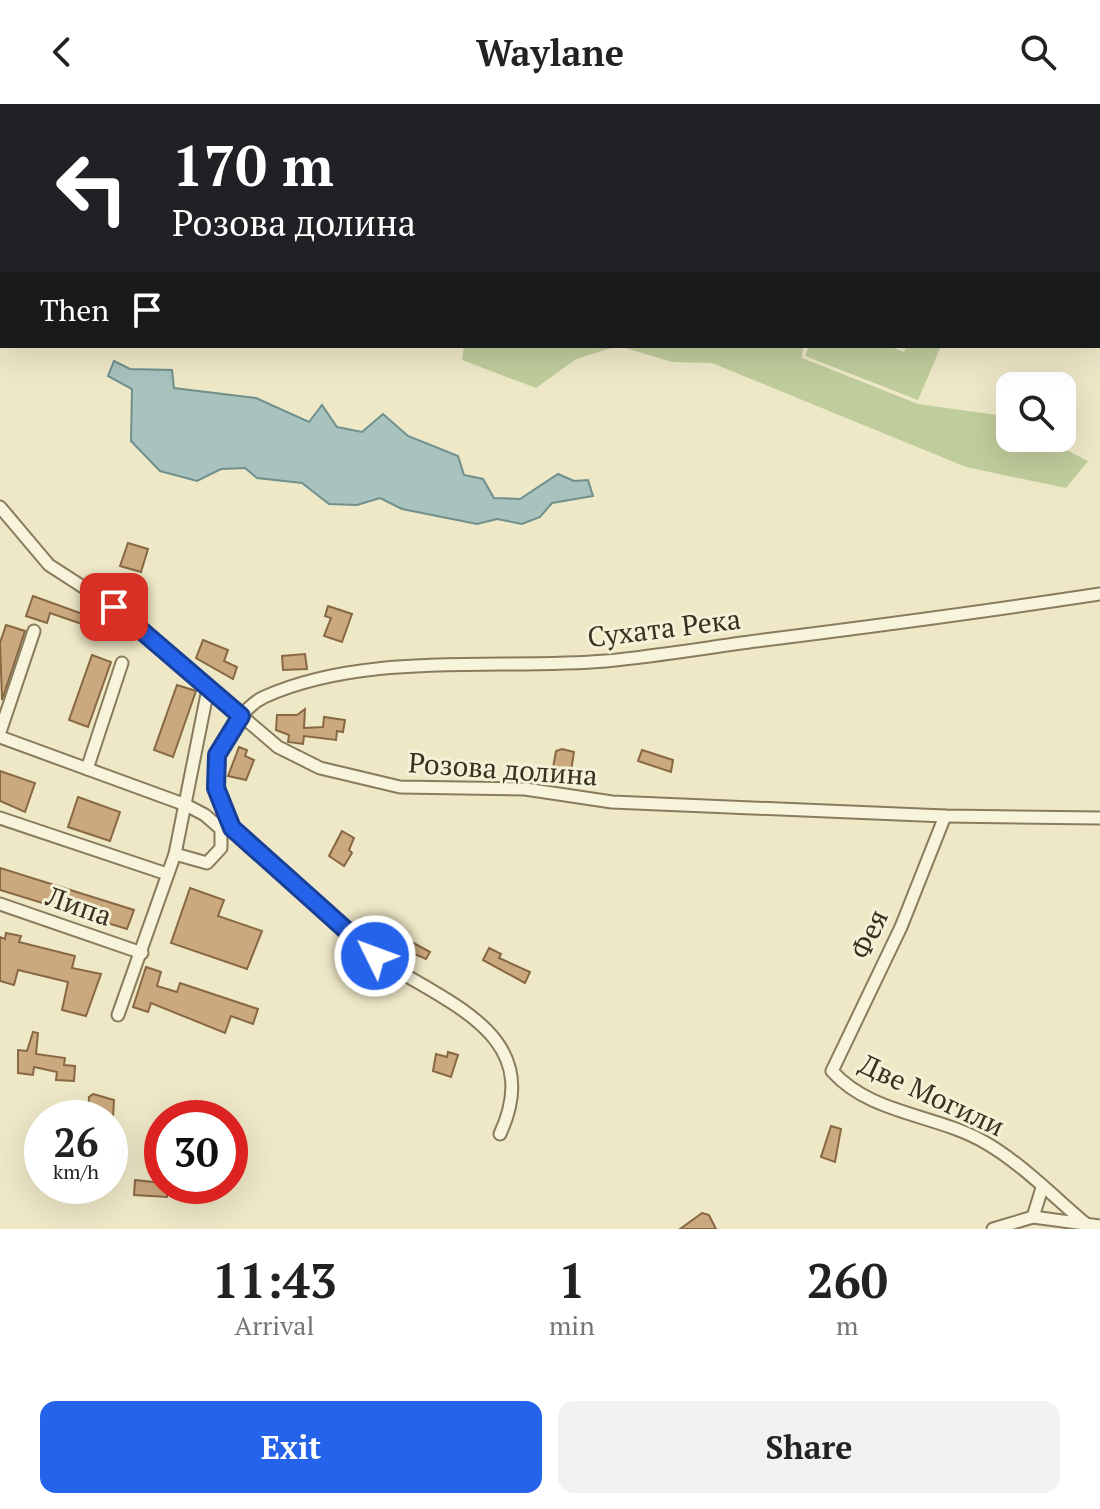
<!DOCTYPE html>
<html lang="en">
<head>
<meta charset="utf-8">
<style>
	:root { --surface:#fff; --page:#f2f2f2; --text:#222; --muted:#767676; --accent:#2563eb }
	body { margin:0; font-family:"PT Serif",serif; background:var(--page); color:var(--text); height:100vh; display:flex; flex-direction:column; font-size:30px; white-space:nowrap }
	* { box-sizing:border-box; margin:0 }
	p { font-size:26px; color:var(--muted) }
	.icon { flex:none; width:44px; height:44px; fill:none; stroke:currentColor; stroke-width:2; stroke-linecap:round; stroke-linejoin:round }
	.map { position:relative; height:1125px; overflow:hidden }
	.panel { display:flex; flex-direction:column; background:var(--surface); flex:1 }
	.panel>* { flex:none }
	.top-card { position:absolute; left:0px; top:0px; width:1100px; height:244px; box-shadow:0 8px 32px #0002; background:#202124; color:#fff; overflow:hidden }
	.controls { position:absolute; left:996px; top:268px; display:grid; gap:16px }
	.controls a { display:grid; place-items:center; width:80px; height:80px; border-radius:16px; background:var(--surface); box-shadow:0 8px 32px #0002; font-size:40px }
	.speed { position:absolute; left:24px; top:996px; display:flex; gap:16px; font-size:40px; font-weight:700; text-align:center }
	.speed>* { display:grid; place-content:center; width:104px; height:104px; border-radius:50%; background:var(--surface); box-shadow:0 8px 32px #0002; line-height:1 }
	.speed small { font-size:20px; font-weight:400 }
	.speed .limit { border:12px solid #d22; background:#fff; color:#111 }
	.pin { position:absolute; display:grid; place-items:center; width:68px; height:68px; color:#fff; margin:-34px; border-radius:16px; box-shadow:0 4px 12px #0006 }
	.me { position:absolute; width:88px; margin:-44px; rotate:312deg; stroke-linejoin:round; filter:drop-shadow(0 0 6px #0008) }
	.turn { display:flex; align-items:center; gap:28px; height:168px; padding:0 40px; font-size:36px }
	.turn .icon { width:104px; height:104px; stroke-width:2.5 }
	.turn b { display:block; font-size:56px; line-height:68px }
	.then { display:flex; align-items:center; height:76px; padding:0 40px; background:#0003; gap:16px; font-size:30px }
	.eta { display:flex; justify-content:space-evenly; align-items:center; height:136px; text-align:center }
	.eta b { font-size:48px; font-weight:800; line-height:56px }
	.cta { display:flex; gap:16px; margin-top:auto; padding:16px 40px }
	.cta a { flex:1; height:92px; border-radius:16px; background:var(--accent); color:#fff; font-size:32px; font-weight:800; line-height:92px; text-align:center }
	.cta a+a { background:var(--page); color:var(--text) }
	header { display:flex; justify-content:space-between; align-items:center; height:104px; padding:0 40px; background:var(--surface); font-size:36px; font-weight:800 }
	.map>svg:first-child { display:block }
	.green { fill:#bfcc9b }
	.cemetery { fill:#b7c19a }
	.water { fill:#a8c2be; stroke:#6f908d; stroke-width:2 }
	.building { fill:#cba97e; stroke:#886843; stroke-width:2 }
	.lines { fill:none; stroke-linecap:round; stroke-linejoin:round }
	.minor-casing { stroke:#897b5d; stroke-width:15 }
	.minor { stroke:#f8f4db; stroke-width:11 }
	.route-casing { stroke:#184099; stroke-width:20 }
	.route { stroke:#2563eb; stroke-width:14 }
	.labels { text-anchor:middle; stroke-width:6; stroke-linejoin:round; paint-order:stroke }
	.street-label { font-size:28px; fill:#3a3020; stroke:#f5f1d7 }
</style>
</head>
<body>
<header><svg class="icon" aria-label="back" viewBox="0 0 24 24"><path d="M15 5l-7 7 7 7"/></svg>Waylane<svg class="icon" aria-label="search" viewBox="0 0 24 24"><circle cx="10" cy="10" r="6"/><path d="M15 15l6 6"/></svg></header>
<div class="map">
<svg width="1100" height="1125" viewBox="0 0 1100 1125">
	<rect width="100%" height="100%" fill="#eee8c7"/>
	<!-- green -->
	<g class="green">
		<path d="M841 0H1100V160L1098 2Z"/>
		<path d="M464 242H618L576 255 536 284 462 256Z"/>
		<path d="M619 242H803L802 254 918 300 997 311 1010 317V334H1043L1088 357 1066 384 966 363 712 259 672 258Z"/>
		<path d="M809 242H889L904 248 906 242H941L918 296 805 252Z"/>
	</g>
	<!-- cemetery -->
	<path class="cemetery" d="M0 0H146L2 2 0 208Z"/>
	<!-- water -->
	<path class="water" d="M114 257 130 265 172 266 174 284 256 294 309 318 322 301 337 323 362 328 383 310 408 332 458 352 464 371 483 375 494 394 520 395 558 370 574 377 588 376 593 392 552 399 540 413 522 420 497 415 477 420 402 405 380 394 357 401 329 400 302 379 257 374 245 364 221 365 197 377 160 367 131 337 132 285 108 272Z"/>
	<!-- building -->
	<g class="building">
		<path d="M128 439 148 445 141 468 120 462Z"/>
		<path d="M33 492 105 518 102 527 50 509 47 519 26 512Z"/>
		<path d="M328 502 352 510 342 538 324 532 331 514 325 512Z"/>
		<path d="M6 521 25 527 2 596 0 539Z"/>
		<path d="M203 536 228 546 224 557 237 563 233 575 196 554Z"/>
		<path d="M305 550 307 565 283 566 282 552Z"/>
		<path d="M92 551 111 558 88 623 69 616Z"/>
		<path d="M177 581 196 587 173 653 154 646Z"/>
		<path d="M305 605 304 624 323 623 324 613 345 616 343 628 337 627 336 636 304 632 303 640 288 638 289 631 276 626 277 611H297Z"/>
		<path d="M239 643 247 646 245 652 254 656 246 676 228 672Z"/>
		<path d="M562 645 574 648 571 667 553 664 556 647Z"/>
		<path d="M642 646 673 656 671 668 638 657Z"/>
		<path d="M0 667 35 679 25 708 0 697Z"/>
		<path d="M78 693 120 708 110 737 68 723Z"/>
		<path d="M342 727 354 734 349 746 352 749 344 762 329 752Z"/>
		<path d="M0 764 134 806 127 825 0 786Z"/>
		<path d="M190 784 224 796 218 812 262 827 247 865 171 839Z"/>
		<path d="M6 829 21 832 19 838 75 852 72 864 101 870 86 912 62 906 68 878 18 866 14 881 0 877V833L5 835Z"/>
		<path d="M395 829 430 848 426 855 410 848 409 851 389 838Z"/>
		<path d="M489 844 501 850 499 854 530 868 525 879 483 856Z"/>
		<path d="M146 863 161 868 157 882 177 888 180 879 258 905 253 920 231 912 225 929 151 899 148 908 133 903Z"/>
		<path d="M33 928 38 929 36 950 65 954 64 961 75 962 74 977 56 976 57 968 34 963 33 971 18 969V946L27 947Z"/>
		<path d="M448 948 458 951 451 973 433 967 436 950 447 953Z"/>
		<path d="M93 990 114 996 113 1014H88L89 993Z"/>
		<path d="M831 1022 841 1025 835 1058 821 1053Z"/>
		<path d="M135 1076 162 1079V1082H168L167 1093 134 1091Z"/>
		<path d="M702 1109 709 1111 716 1125H680Z"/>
	</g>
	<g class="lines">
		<!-- minor casing -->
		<g class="minor-casing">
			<g id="minor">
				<path d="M0 403 49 461 114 503 278 643 320 664 400 683 525 685 612 698 945 712 1100 714"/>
				<path d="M0 628 34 527"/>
				<path d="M0 633 186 701 205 711 221 725V744L207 759 175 750"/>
				<path d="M87 665 122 559"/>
				<path d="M945 712 901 823 832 967C871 1011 937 1010 986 1039 1022 1060 1054 1093 1086 1120"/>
				<path d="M0 714 167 770"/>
				<path d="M0 800 142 849"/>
				<path d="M118 911 175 750 208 585"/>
				<path d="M500 1030C547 929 444 899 378 854 341 829 308 792 275 763 262 751 242 738 232 724 219 706 209 669 218 648 226 630 245 602 264 593 366 547 497 566 606 557 659 552 711 543 764 536 876 522 988 507 1100 490"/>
				<path d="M1033 1113 1042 1084"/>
				<path d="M993 1125 1033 1113 1100 1122"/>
			</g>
		</g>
		<!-- minor -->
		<use href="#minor" class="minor"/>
	</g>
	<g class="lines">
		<!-- route casing -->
		<g class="route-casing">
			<path id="route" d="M114 503 241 612 217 651 216 684 232 724 375 852"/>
		</g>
		<!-- route -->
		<use href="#route" class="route"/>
	</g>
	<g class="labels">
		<!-- street labels -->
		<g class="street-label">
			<text transform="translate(664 524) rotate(-7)" y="10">Сухата Река</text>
			<text transform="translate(503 665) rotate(4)" y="10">Розова долина</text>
			<text transform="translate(79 802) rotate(19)" y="10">Липа</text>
			<text transform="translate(869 830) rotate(-65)" y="10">Фея</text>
			<text transform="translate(932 991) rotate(25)" y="10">Две Могили</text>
		</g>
	</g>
</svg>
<div class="controls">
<a><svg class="icon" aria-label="search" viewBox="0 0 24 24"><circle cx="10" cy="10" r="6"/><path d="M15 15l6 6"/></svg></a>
</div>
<div class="speed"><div>26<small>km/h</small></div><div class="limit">30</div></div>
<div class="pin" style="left:114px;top:503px;background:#d93025"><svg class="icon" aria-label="arrive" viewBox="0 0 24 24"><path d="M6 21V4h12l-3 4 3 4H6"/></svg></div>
<svg class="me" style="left:375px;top:852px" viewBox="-20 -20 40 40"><circle r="17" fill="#2563eb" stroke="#fff" stroke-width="3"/><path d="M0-11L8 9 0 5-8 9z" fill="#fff"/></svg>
<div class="top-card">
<div class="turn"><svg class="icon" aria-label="left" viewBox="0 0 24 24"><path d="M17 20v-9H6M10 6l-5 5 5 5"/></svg><div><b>170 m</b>Розова долина</div></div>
<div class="then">Then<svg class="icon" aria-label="arrive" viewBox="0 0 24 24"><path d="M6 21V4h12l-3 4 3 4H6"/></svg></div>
</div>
</div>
<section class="panel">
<div class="eta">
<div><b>11:43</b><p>Arrival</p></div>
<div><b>1</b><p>min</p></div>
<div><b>260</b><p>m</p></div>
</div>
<div class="cta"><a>Exit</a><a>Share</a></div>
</section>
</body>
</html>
